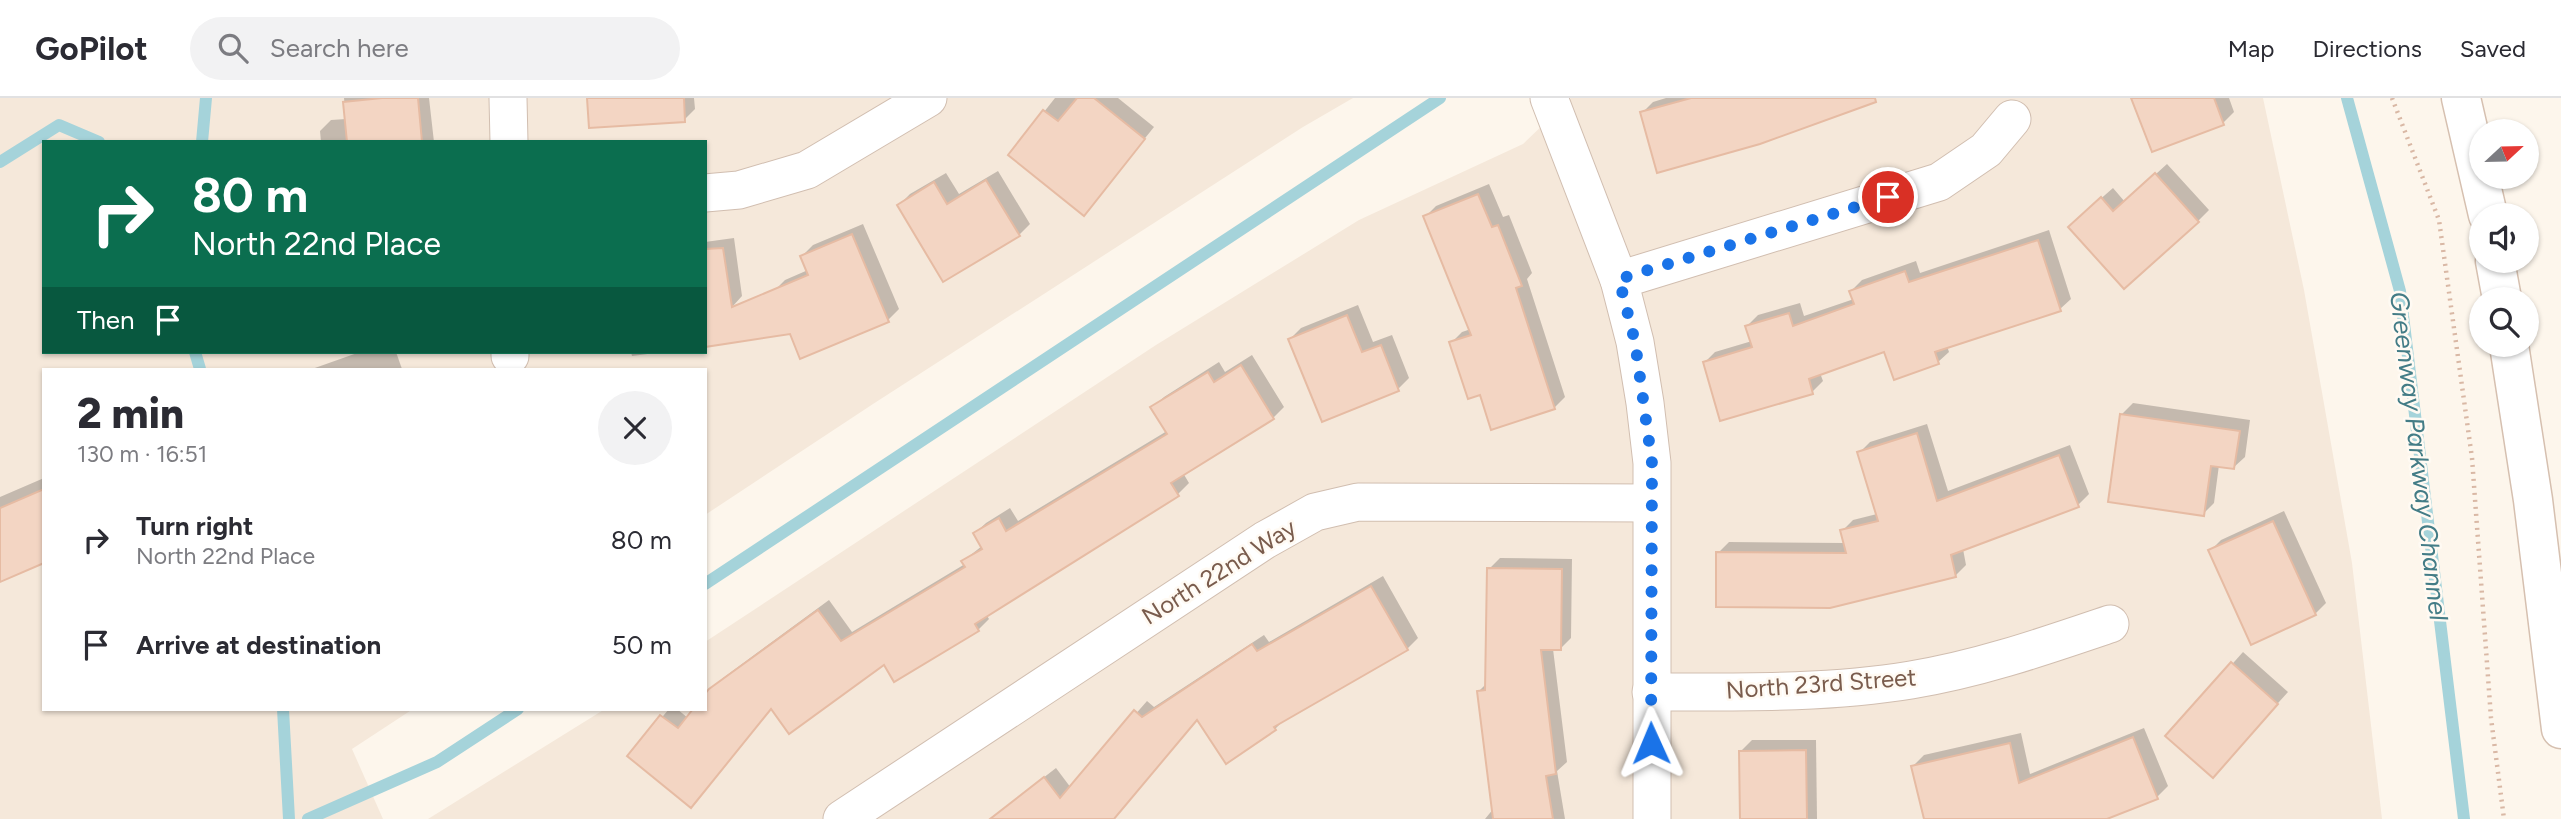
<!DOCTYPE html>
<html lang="en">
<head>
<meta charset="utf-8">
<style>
	:root { --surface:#fff; --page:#f2f2f3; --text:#2b2b33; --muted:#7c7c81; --line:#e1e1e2 }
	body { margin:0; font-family:Figtree,sans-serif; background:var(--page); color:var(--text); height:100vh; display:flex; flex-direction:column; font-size:26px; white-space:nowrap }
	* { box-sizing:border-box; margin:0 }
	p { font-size:23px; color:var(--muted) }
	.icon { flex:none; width:38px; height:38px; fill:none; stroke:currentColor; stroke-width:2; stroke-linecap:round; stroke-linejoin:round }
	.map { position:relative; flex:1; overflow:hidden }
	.sheet { position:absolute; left:42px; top:270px; width:665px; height:343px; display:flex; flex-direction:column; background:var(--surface); border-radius:0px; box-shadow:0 2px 5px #0004 }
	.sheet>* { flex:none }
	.guide { position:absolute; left:42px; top:42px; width:665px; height:214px; border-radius:0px; box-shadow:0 2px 5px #0004; background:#0b6e4f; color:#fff; overflow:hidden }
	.needle { width:46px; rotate:68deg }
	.tools { position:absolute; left:2469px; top:21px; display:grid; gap:14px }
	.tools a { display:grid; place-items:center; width:70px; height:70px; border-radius:50%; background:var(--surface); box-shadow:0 2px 5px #0004; font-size:35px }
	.pin { position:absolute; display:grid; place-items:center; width:60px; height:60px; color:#fff; margin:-30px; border:4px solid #fff; border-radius:50%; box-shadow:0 2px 7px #0007 }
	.me { position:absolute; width:77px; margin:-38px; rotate:359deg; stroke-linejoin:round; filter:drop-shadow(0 0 5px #0008) }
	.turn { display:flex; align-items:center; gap:24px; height:147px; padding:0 35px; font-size:32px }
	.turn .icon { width:91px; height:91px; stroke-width:2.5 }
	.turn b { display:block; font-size:49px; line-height:60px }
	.then { display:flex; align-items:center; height:66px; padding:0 35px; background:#0003; gap:14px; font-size:26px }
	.round { display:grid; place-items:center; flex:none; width:74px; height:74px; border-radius:37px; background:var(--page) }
	.overview { display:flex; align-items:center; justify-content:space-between; height:119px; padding:0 35px }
	h1 { font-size:42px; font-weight:800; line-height:52px }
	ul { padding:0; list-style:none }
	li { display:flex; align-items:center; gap:21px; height:105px; padding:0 35px }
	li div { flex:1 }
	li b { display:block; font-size:26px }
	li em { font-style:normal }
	header { display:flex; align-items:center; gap:42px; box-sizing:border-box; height:98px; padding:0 35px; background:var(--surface); border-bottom:2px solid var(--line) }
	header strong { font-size:33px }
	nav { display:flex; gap:38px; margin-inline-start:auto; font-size:24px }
	.search { width:490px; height:63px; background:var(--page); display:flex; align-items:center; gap:18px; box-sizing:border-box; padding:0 24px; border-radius:38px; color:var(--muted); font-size:26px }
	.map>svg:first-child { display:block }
	.residential { fill:#f5e8da; fill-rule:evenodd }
	.shadow { fill:#0003 }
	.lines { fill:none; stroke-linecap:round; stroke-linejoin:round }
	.stream { stroke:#a5d3da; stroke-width:12 }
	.building { fill:#f3d5c3; stroke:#e6bba3; stroke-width:2 }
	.minor-casing { stroke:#d1beb0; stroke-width:39 }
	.secondary-casing { stroke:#d6c0b0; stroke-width:41 }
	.path { stroke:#d9b8a5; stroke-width:4.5; stroke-dasharray:2 5; stroke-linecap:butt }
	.minor { stroke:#fff; stroke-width:37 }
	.secondary { stroke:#fff; stroke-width:38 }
	.route { stroke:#1a73e8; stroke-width:12; stroke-dasharray:0 21.6 }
	.labels { text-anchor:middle; stroke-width:5; stroke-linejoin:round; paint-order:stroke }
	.street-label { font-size:24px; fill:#7a5c4d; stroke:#fffaf3 }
	.water-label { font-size:26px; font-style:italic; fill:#437c86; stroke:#fffaf3 }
</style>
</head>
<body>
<header>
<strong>GoPilot</strong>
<div class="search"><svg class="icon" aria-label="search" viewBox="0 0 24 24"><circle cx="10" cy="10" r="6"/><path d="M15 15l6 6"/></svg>Search here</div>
<nav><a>Map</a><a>Directions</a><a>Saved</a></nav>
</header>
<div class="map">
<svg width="2561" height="721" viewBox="0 0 2561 721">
	<rect width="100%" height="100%" fill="#fdf6ec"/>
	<!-- residential -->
	<g class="residential">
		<path d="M0 0H1353L1303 29 873 306 705 417V271H44V611H413L352 651 383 721H0ZM44 44H705V254H44Z"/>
		<path d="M1571 0H2263L2304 192 2352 465 2382 721H428L605 611H705V544L1156 247 1359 122 1523 46Z"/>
	</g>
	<!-- shadow -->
	<g class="shadow">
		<path d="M344 0H429L434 44H321L320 33 331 22 346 21Z"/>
		<path d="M589 0H694L695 11 684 22Z"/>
		<path d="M1055 0H1118L1154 29 1084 116 1010 57Z"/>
		<path d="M1666 0H1872L1642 15 1653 4Z"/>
		<path d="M2133 0H2229L2234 14 2223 25 2153 52Z"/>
		<path d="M2167 66 2209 112 2198 123 2081 118 2113 90 2125 104Z"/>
		<path d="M998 73 1030 126 1019 137 899 107 910 96 946 75 959 96Z"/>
		<path d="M1489 86 1503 119 1509 117 1532 175 1527 181 1565 299 1554 310 1482 295 1451 245 1462 234 1471 231 1425 119 1436 108Z"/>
		<path d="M863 126 899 211 888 222 801 258 774 193 785 182 808 172 802 158 813 147Z"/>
		<path d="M2049 132 2071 201 2060 211 1947 248 1949 254 1938 264 1885 251 1820 275 1823 283 1812 294 1704 265 1715 254 1752 243 1747 228 1758 217 1800 205 1804 218 1854 201 1851 193 1862 182 1916 163 1920 175Z"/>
		<path d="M734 140 742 198 732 209 705 247V144Z"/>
		<path d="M1358 207 1373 244 1392 237 1409 280 1398 291 1323 322 1290 241 1301 230Z"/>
		<path d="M360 254H396L402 271H312Z"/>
		<path d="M631 254H663L632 258Z"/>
		<path d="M1252 257 1284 309 1273 320 1183 375 1189 385 1178 396 986 516 989 521 978 532 885 564 772 609 691 708 629 658 669 611H677L688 620 696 611H705L711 592 723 580 829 502 852 534 965 466 963 463 982 448 975 435 986 425 1010 410 1018 423 1167 333 1153 309 1164 299 1219 264 1225 274Z"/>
		<path d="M2133 305 2250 322 2245 359 2234 369 2219 367 2214 405 2203 416 2122 316Z"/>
		<path d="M1927 326 1948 393 2070 347 2089 396 2078 407 1963 451 1966 467 1955 478 1718 455 1729 444 1845 445 1842 433 1853 422 1877 416 1859 355 1870 344Z"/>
		<path d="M44 380V463L0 482V399Z"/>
		<path d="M2284 413 2326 505 2315 516 2210 453 2221 442Z"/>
		<path d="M1500 460 1572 461 1571 540 1560 551H1553L1567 664 1557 673 1565 721H1485L1494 710 1479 593 1487 585 1489 471Z"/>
		<path d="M1383 478 1418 540 1407 551 1286 620 1275 631 1198 620 1076 721H990L1056 670 1071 690 1147 603 1154 609 1264 537 1269 544Z"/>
		<path d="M2243 554 2288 594 2223 666 2168 638Z"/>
		<path d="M2144 630 2168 688 2157 699 2103 721H1926L1913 668 1924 657 2021 635 2030 676Z"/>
		<path d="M1752 642H1816L1817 721H1742L1741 653Z"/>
	</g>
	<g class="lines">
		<!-- stream -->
		<g class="stream">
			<path d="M2347 0 2400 193 2464 721"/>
			<path d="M202 44 206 0"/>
			<path d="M0 64 59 27 99 44"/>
			<path d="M195 254 200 271"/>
			<path d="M705 486 1440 0"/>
			<path d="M283 611 289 721"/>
			<path d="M308 721 437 664 518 611"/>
		</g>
	</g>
	<!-- building -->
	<g class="building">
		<path d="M382 0H418L422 44H347L343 4Z"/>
		<path d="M587 0H684L685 24 589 30Z"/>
		<path d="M1077 0H1094L1145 41 1084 118 1008 57 1043 12 1058 23Z"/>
		<path d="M1691 0H1875L1876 4 1760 46 1657 75 1640 14Z"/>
		<path d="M2131 0H2214L2224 27 2152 54Z"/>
		<path d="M2155 75 2199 124 2124 191 2068 129 2101 99 2113 113Z"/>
		<path d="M986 82 1020 138 943 184 897 107 934 84 947 106Z"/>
		<path d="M1478 96 1492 129 1498 127 1522 188 1516 190 1555 311 1491 332 1480 297 1468 301 1449 244 1471 237 1423 118Z"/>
		<path d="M852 136 889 224 800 261 790 236 705 249V151L723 150 732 209 808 177 800 158Z"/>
		<path d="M2038 142 2061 213 1935 254 1939 266 1894 282 1884 254 1809 281 1813 296 1720 323 1703 264 1752 249 1745 228 1789 215 1793 228 1854 206 1849 193 1905 173 1909 184Z"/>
		<path d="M1347 217 1362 254 1381 247 1399 293 1322 324 1288 241Z"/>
		<path d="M1241 267 1274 321 1171 385 1179 398 975 526 979 533 894 584 884 567 789 636 771 611 691 710 627 658 660 617 678 630 693 611H705V596L709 591 818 512 841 543 965 469 961 463 982 451 973 435 999 420 1006 433 1167 336 1150 309 1208 274 1214 284Z"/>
		<path d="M2120 316 2240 333 2234 371 2211 368 2204 418 2108 404Z"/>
		<path d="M1917 335 1937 403 2059 357 2079 409 1951 457 1956 479 1830 510 1716 509V454L1846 455 1840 432 1878 423 1857 354Z"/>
		<path d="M44 391V465L0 484V410Z"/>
		<path d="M2273 423 2316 517 2251 547 2208 452Z"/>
		<path d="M1487 470 1562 471 1561 552H1541L1556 676 1546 678 1553 721H1493L1477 593 1485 592Z"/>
		<path d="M1371 488 1408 552 1274 629 1276 632 1226 666 1197 622 1114 721H990L1044 679 1060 700 1134 612 1142 619 1252 546 1257 553Z"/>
		<path d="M2231 564 2278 606 2213 680 2165 638Z"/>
		<path d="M2133 639 2158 701 2107 721H1924L1911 668 2010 645 2019 685Z"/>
		<path d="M1806 652 1807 721H1740L1739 653Z"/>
	</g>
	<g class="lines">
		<!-- minor casing -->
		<g class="minor-casing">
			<g id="minor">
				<path d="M508 0 509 44"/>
				<path d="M1549 0 1619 182 1635 244 1645 305 1652 365V721"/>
				<path d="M705 95 739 92 807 72 928 0"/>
				<path d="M1619 182 1939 84 1986 52 2012 21"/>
				<path d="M510 254V258"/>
				<path d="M1651 594C1737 594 1826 596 1911 582 1979 571 2045 548 2110 526"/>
				<path d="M842 721 1265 442 1315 414 1358 404 1651 405"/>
			</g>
		</g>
		<!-- secondary casing -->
		<g class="secondary-casing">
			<g id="secondary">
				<path d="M2461 0 2488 117"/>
				<path d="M2495 163 2502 201"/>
				<path d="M2509 247 2533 402 2561 631"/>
			</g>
		</g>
		<!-- path -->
		<path class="path" d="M2392 0 2439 122 2472 360 2491 620 2504 721"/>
		<!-- minor -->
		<use href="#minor" class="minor"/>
		<!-- secondary -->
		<use href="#secondary" class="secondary"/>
	</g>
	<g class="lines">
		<!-- route -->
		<path class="route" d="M1651 645 1652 365 1635 244 1619 181 1888 99"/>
	</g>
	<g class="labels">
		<!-- street labels -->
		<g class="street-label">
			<text transform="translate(1219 474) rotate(-32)" y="8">North 22nd Way</text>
			<text transform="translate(1821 586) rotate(-4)" y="8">North 23rd Street</text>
		</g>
		<!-- water labels -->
		<g class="water-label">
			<text transform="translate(2419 358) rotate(83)" y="9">Greenway Parkway Channel</text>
		</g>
	</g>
</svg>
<div class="tools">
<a><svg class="needle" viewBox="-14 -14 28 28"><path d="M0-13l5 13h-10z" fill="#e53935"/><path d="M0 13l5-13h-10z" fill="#7c7c81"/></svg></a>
<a><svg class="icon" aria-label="sound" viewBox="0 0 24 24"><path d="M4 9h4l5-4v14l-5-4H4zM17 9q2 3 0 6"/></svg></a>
<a><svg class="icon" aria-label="search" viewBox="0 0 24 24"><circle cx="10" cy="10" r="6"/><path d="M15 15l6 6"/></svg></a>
</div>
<div class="pin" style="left:1888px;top:99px;background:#d93025"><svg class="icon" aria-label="arrive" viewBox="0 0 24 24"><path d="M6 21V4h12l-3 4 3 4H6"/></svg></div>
<svg class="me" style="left:1651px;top:645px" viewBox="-20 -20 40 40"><path d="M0-17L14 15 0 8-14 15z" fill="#1a73e8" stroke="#fff" stroke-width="4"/></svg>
<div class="guide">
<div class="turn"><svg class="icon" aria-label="right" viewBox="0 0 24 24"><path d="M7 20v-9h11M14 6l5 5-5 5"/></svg><div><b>80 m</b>North 22nd Place</div></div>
<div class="then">Then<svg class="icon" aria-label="arrive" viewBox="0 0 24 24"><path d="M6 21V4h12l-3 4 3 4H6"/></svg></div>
</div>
<section class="sheet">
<div class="overview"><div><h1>2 min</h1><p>130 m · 16:51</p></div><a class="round"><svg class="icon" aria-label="close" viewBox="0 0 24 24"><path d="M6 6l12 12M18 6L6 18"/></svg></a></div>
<ul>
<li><svg class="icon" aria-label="right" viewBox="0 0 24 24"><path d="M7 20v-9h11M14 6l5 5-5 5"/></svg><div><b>Turn right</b><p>North 22nd Place</p></div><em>80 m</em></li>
<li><svg class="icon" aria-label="arrive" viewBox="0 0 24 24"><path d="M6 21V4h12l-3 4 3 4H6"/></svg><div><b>Arrive at destination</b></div><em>50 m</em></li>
</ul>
</section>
</div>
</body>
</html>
